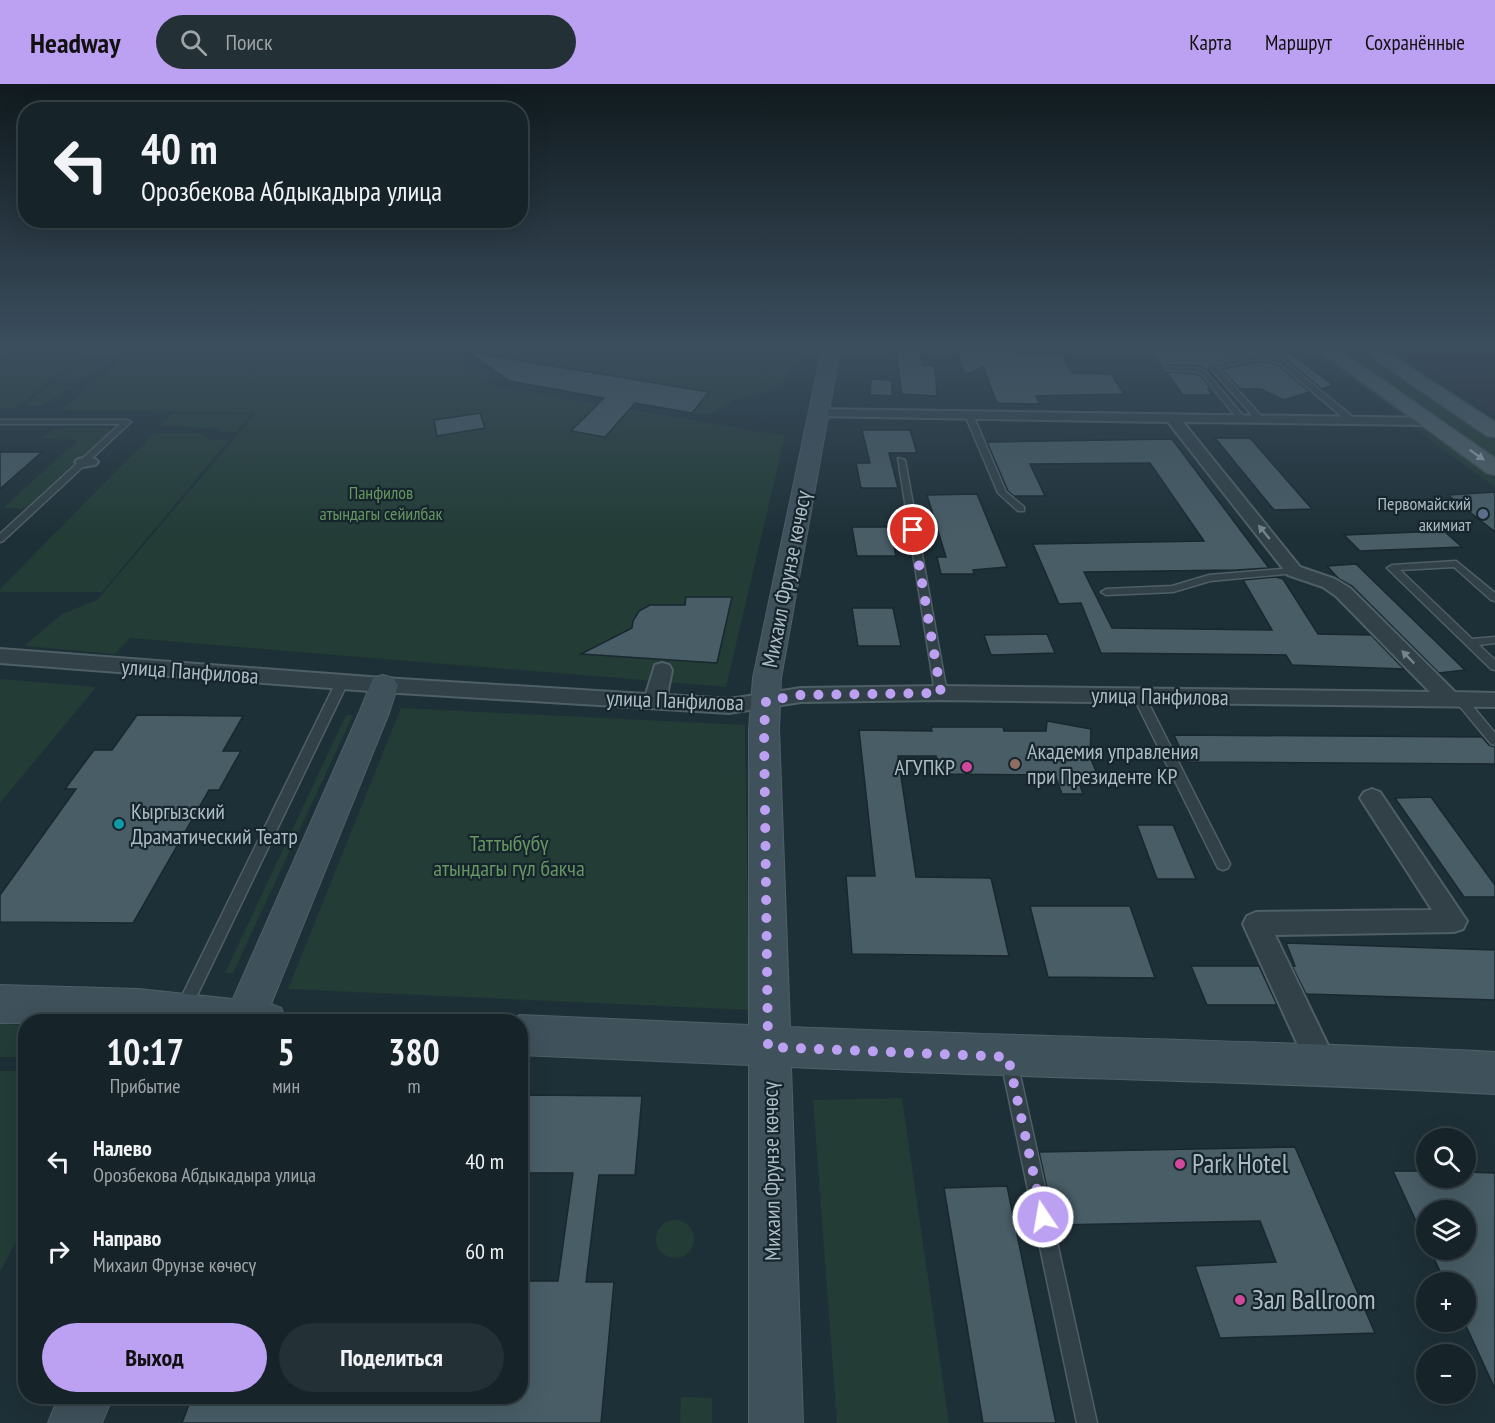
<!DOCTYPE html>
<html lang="ru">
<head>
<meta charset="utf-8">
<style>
	:root { --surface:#162429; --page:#233035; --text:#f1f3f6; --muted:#9ea4a8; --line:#354146; --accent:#bca0f2 }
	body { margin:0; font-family:"PT Sans Narrow",sans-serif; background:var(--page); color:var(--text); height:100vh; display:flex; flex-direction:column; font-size:22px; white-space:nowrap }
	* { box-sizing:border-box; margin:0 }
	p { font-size:20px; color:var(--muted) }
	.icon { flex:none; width:33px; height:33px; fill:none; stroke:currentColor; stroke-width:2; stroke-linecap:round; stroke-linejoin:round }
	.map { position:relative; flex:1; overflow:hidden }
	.details { position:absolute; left:18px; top:930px; width:510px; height:390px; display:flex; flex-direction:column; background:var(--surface); border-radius:24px; box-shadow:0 6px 24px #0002,0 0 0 2px var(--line) }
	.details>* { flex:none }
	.banner { position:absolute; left:18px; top:18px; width:510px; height:126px; border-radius:24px; box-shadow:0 6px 24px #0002,0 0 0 2px var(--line); background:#162429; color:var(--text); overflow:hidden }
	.fabs { position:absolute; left:1416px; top:1044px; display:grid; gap:12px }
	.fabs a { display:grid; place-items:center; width:60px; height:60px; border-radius:50%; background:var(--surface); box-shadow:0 6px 24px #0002,0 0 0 2px var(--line); font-size:30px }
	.pin { position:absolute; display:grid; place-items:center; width:51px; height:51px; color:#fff; margin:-26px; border:3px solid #fff; border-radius:50%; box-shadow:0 2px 6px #0007 }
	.me { position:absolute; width:66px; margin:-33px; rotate:348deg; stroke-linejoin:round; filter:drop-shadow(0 0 4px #0008) }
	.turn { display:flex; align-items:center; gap:21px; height:126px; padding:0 24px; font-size:27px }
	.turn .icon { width:78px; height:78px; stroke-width:2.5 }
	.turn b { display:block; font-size:42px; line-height:51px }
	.eta { display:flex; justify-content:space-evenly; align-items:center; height:102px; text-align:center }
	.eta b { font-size:36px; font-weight:700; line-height:42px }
	.primary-button { display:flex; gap:12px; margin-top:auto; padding:12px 24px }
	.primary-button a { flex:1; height:69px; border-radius:36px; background:var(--accent); color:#111; font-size:24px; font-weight:700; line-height:69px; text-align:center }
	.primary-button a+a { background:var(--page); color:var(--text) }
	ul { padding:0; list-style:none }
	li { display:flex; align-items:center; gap:18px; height:90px; padding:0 24px }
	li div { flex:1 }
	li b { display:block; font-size:22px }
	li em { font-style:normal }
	header { display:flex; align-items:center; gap:36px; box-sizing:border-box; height:84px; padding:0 30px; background:var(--accent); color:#111 }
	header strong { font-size:28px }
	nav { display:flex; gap:33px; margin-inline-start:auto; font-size:21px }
	.search { width:420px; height:54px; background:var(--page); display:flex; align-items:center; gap:15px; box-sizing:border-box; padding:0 21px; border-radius:33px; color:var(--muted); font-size:22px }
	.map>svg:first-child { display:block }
	.medical { fill:#292c38 }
	.green { fill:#233c36 }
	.building { fill:#485d66; stroke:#19272e; stroke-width:1.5 }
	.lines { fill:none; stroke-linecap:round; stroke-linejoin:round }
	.lane-casing { stroke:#4f5f66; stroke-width:3 }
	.street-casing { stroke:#4f5f66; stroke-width:4 }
	.secondary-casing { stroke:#4f5f66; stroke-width:2 }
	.primary-casing { stroke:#3e4d54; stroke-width:3 }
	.lane { fill:#314147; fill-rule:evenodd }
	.street { fill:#314147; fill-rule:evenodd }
	.secondary { fill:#3f515b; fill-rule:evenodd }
	.primary { fill:#4f6168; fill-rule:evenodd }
	.oneway { fill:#99aab2 }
	.oneway2 { fill:#74858c }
	.route { stroke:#bca0f2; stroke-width:10; stroke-dasharray:0 18 }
	.service-dot { fill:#5c6f8a; stroke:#17252c; stroke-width:2 }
	.education-dot { fill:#8d6e63; stroke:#17252c; stroke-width:2 }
	.hotel-dot { fill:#d1479c; stroke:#17252c; stroke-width:2 }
	.culture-dot { fill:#0f9aa8; stroke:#17252c; stroke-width:2 }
	.labels { text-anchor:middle; stroke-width:4.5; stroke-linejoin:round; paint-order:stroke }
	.far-park-label { font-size:18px; fill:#659662; stroke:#17252c }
	.far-poi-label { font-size:18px; fill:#abbcc5; stroke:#17252c; text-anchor:end }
	.street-label { font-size:22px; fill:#abbcc5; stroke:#17252c }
	.poi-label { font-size:22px; fill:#abbcc5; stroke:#17252c; text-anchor:start }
	.park-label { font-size:22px; fill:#659662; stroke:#17252c }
	.near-poi-label { font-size:27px; fill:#abbcc5; stroke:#17252c; text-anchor:start }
</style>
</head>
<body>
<header>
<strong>Headway</strong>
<div class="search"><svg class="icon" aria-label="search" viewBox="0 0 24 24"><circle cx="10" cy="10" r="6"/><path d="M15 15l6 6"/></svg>Поиск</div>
<nav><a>Карта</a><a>Маршрут</a><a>Сохранённые</a></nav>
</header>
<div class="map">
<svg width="1495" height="1339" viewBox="0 0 1495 1339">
	<rect width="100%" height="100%" fill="#1e3037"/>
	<!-- medical -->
	<path class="medical" d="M1495 269V329L1403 270Z"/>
	<!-- green -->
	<g class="green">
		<path d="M87 265H127L117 273H81L77 277H111L79 298H52L75 277 16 324H0V283L20 269H82Z"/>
		<path d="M135 265H448L466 283 491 292 481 300 785 352 726 603 130 554 115 570 24 562 62 530 97 516 256 329 61 326Z"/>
		<path d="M471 265H798V266L796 278 782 299 772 306 735 316 707 331 500 295 508 289 477 273Z"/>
		<path d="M1309 265H1316L1402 326H1395Z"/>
		<path d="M1336 265H1360L1495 356V376Z"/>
		<path d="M47 302H73L42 322H25Z"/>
		<path d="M172 330H251L236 348H221L219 345 159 342Z"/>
		<path d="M1410 341 1419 342 1495 395V403Z"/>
		<path d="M61 344H107L112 348 29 425 3 424 78 356 40 355 49 348Z"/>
		<path d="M154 349H201L211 356H229L102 508H0V505Z"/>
		<path d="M0 595 96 603 0 719Z"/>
		<path d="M401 624 745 641 749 926 288 905Z"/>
		<path d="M346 631H353L233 889H225Z"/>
		<path d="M0 940 25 941V973H0Z"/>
		<path d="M0 987H26L25 1140 0 1188Z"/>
		<path d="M902 1014 949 1339H837L813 1016Z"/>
		<circle cx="675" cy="1155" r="19"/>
		<path d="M681 1313 712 1314V1339H680Z"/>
	</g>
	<!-- building -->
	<g class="building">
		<path d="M895 265H919L922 281 935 282 937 312 902 310Z"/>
		<path d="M958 265H1014L1016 270H1062L1072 289 1111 290 1124 310 1036 312 1040 320 997 319 983 283 971 289 963 288Z"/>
		<path d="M1149 265H1285L1333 301 1322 305 1284 274 1262 269 1210 279 1208 285 1226 305H1224L1209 288 1199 282 1168 281 1164 285Z"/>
		<path d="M469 268 709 308 692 329 635 319 605 353 571 347 604 314 509 297Z"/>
		<path d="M1262 277 1278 281 1310 308 1284 316 1261 305H1240L1221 285Z"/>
		<path d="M1166 288 1196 290 1202 293 1211 305H1208L1212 311H1183Z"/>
		<path d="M871 295 892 296V312L870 311Z"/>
		<path d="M480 329 485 344 437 352 434 336Z"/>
		<path d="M862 346H910L917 369H889L898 404H861L856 379H870Z"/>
		<path d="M1215 354H1250L1312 425 1274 426Z"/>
		<path d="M1172 355 1269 484 1237 486 1084 488 1112 544 1272 546 1243 496 1276 493 1283 495 1318 550 1371 551 1404 585 1292 581 1286 571 1101 569 1081 519 1059 520 1033 460 1204 457 1150 379 1030 380 1045 412H1014L1008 407 987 358Z"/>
		<path d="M0 368H42L0 405Z"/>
		<path d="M1495 408V448L1448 411Z"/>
		<path d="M977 410 1007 483 973 486 974 490H941L937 473H946L927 411Z"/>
		<path d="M852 443H890L896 472H857Z"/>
		<path d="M1444 447 1462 463 1360 467 1344 451Z"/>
		<path d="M1356 480 1465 586 1439 589 1352 502 1339 495 1327 482Z"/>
		<path d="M686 513H732L717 579 581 570 632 544 633 537 639 527 650 521H685Z"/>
		<path d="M852 524H893L901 562H858Z"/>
		<path d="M1047 550 1055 569 991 571 984 551Z"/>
		<path d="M137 631 243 632 223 667H241L219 706H209L133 839 0 838V811L76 705H65L94 666H112Z"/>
		<path d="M1047 637 1091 645 1090 673 1102 701H1080L1083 710H1062L1055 691 939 690 936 672H898L916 793 991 794 1009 872 852 870 846 792H875L859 646 932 647 931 643H1003L1004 647H1046Z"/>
		<path d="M1174 651 1482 653 1489 661 1495 663V680L1186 678Z"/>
		<path d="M1431 713 1495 801V813H1464L1395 714Z"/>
		<path d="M1137 741H1173L1196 795H1157Z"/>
		<path d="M1030 822H1130L1155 894 1048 893Z"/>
		<path d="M1286 859 1495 866V916L1306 910 1292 882H1295Z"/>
		<path d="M1191 882H1259L1277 921H1207Z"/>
		<path d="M520 1011 642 1012 635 1091H599L586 1198H614L601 1339H182L192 1312H520V1197H558L573 1089H520Z"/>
		<path d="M1295 1063 1375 1249 1220 1254 1195 1182 1276 1178 1260 1137 1055 1141 1039 1068Z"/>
		<path d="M1393 1087H1426V1094H1466V1088L1495 1089V1305L1466 1242V1198H1445L1430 1166H1466V1126H1426V1159Z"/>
		<path d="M1007 1102 1056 1339H983L944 1104Z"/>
	</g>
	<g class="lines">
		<!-- lane casing -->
		<g class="lane-casing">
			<g id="lane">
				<path d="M1262 271 1283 276 1354 334V338H1348L1279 279 1262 275 1217 283 1264 335 1257 337 1210 284 1212 280Z"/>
				<path d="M1168 283 1198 284 1207 289 1246 335 1239 337 1203 291 1197 288 1166 286V284Z"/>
				<path d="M966 329 973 331 1006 408 1024 423V427H1018L998 409 965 331Z"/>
				<path d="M0 336H127L131 338 3 457 0 458V450L120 340H0Z"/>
				<path d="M898 374 905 376 947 609 941 613 935 609Z"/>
				<path d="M1456 477 1495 509V517L1491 516 1454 483 1400 486 1472 555 1495 553V559L1479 561 1495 576V586L1491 585 1387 484 1392 481Z"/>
				<path d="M1294 484 1299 487 1297 489 1210 497 1173 508 1106 511 1101 508 1106 505 1172 502 1209 491Z"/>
				<path d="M342 594 348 598 189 928 184 930 179 928 176 923 179 918 336 598Z"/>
				<path d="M1139 608 1145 612 1230 780 1228 784 1223 786 1218 784 1216 780 1133 612Z"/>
				<path d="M1461 612 1465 613 1495 649V661L1491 660 1457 619 1455 616Z"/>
				<path d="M1009 969 1015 971 1017 977 1097 1339H1077L1001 977 1003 971Z"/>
			</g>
		</g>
		<!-- street casing -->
		<g class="street-casing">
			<g id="street">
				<path d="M818 325 1434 334 1436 337 1434 340 1429 341 1183 338 1300 483 1335 495 1350 504 1455 608 1495 609V623L941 616 801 618 729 629 383 608 0 579V565L383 594 646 610 655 581 662 579 669 581 672 586 667 611 729 615 801 604 941 602 1430 608 1336 512 1323 503 1288 491 1168 338 813 332 811 329Z"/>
				<path d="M90 373 95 375 98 378 95 381 83 383 75 378 78 375Z"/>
				<path d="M1372 705 1380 708 1467 837 1463 845 1454 848 1275 851 1337 980 1333 990 1322 995 1311 990 1243 840 1247 832 1256 828 1432 826 1360 714 1364 708Z"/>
			</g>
		</g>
		<!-- secondary casing -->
		<g class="secondary-casing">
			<g id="secondary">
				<path d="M822 265H840L781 594 779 645 790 943C1025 953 1260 956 1495 968V1010C1260 997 1026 994 791 983L803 1339H749V981L520 971V938H505L520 931 749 941V645L753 594Z"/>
				<path d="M383 591 393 594 398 601 389 629 271 920 281 924 287 938 0 939V901L138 905 233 915 359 629 373 594Z"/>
				<path d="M59 1312H113L102 1339H48Z"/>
			</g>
		</g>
		<!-- primary casing -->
		<g class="primary-casing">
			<g id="primary">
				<path d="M1317 265H1338L1495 374V391L1487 389Z"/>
				<path d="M1360 265H1382L1495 338V353L1487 352Z"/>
			</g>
		</g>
		<!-- lane -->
		<use href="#lane" class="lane"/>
		<!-- street -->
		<use href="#street" class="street"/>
		<!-- secondary -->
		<use href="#secondary" class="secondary"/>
		<!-- primary -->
		<use href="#primary" class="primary"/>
	</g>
	<!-- one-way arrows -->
	<defs><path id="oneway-solid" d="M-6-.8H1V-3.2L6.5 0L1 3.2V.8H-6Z" transform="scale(1.5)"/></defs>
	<use class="oneway" href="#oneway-solid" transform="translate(1477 371) rotate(35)"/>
	<g class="oneway2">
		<use href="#oneway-solid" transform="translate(1264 448) rotate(-129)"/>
		<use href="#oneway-solid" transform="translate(1408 573) rotate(-134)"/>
	</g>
	<!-- sky -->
	<linearGradient id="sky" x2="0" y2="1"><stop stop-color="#101a1e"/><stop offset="0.58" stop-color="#3b4e5e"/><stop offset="1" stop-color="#3b4e5e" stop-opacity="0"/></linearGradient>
	<rect width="1495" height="453" fill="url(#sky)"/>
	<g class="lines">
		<!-- route -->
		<path class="route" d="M913 446 941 609 801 611 766 617 764 645 768 963 1008 973 1043 1133"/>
	</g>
	<!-- markers -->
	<circle class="service-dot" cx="1483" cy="430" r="6"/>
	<circle class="education-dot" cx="1015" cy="680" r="6"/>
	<g class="hotel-dot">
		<circle cx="967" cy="683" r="6"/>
		<circle cx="1180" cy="1080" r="6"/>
		<circle cx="1240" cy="1216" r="6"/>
	</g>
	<circle class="culture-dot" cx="119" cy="740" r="6"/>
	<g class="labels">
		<!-- far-park labels -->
		<g class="far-park-label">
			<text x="381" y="415">Панфилов<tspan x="381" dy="21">атындагы сейилбак</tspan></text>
		</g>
		<!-- far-poi labels -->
		<g class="far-poi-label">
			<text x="1471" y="426">Первомайский<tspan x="1471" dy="21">акимиат</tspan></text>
		</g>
		<!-- street labels -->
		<g class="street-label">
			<text transform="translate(786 495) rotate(-79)" y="8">Михаил Фрунзе көчөсү</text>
			<text transform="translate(190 587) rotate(4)" y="8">улица Панфилова</text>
			<text transform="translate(1160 612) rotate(1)" y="8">улица Панфилова</text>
			<text transform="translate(675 616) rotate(2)" y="8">улица Панфилова</text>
			<text transform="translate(771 1087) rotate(-91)" y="8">Михаил Фрунзе көчөсү</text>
		</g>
		<!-- poi labels -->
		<g class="poi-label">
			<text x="1027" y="675">Академия управления<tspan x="1027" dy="25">при Президенте КР</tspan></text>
			<text x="955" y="691" text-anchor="end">АГУПКР</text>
			<text x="131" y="735">Кыргызский<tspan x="131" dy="25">Драматический Театр</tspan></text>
		</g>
		<!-- park labels -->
		<g class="park-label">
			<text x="509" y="767">Таттыбүбү<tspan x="509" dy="25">атындагы гүл бакча</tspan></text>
		</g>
		<!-- near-poi labels -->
		<g class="near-poi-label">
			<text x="1192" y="1089">Park Hotel</text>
			<text x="1252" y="1225">Зал Ballroom</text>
		</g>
	</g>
</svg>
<div class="fabs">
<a><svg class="icon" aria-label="search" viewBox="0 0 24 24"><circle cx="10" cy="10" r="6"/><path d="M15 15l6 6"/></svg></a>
<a><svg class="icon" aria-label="layers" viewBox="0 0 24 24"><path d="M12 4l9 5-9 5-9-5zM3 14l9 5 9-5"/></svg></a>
<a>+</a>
<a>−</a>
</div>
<div class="pin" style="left:913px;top:446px;background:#d93025"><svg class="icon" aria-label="arrive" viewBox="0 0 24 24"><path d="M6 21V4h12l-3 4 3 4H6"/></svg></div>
<svg class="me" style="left:1043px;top:1133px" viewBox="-20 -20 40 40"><circle r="17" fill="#bca0f2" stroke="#fff" stroke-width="3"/><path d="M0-11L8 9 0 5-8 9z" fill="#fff"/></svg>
<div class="banner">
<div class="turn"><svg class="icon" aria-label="left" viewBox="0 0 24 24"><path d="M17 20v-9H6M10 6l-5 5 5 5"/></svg><div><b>40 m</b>Орозбекова Абдыкадыра улица</div></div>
</div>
<section class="details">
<div class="eta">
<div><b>10:17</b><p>Прибытие</p></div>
<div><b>5</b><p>мин</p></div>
<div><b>380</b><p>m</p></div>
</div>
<ul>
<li><svg class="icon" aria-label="left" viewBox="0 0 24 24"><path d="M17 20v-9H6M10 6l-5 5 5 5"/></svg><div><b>Налево</b><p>Орозбекова Абдыкадыра улица</p></div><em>40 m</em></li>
<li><svg class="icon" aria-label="right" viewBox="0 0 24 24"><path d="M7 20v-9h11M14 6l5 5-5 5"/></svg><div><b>Направо</b><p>Михаил Фрунзе көчөсү</p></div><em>60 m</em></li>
</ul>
<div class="primary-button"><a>Выход</a><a>Поделиться</a></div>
</section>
</div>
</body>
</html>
